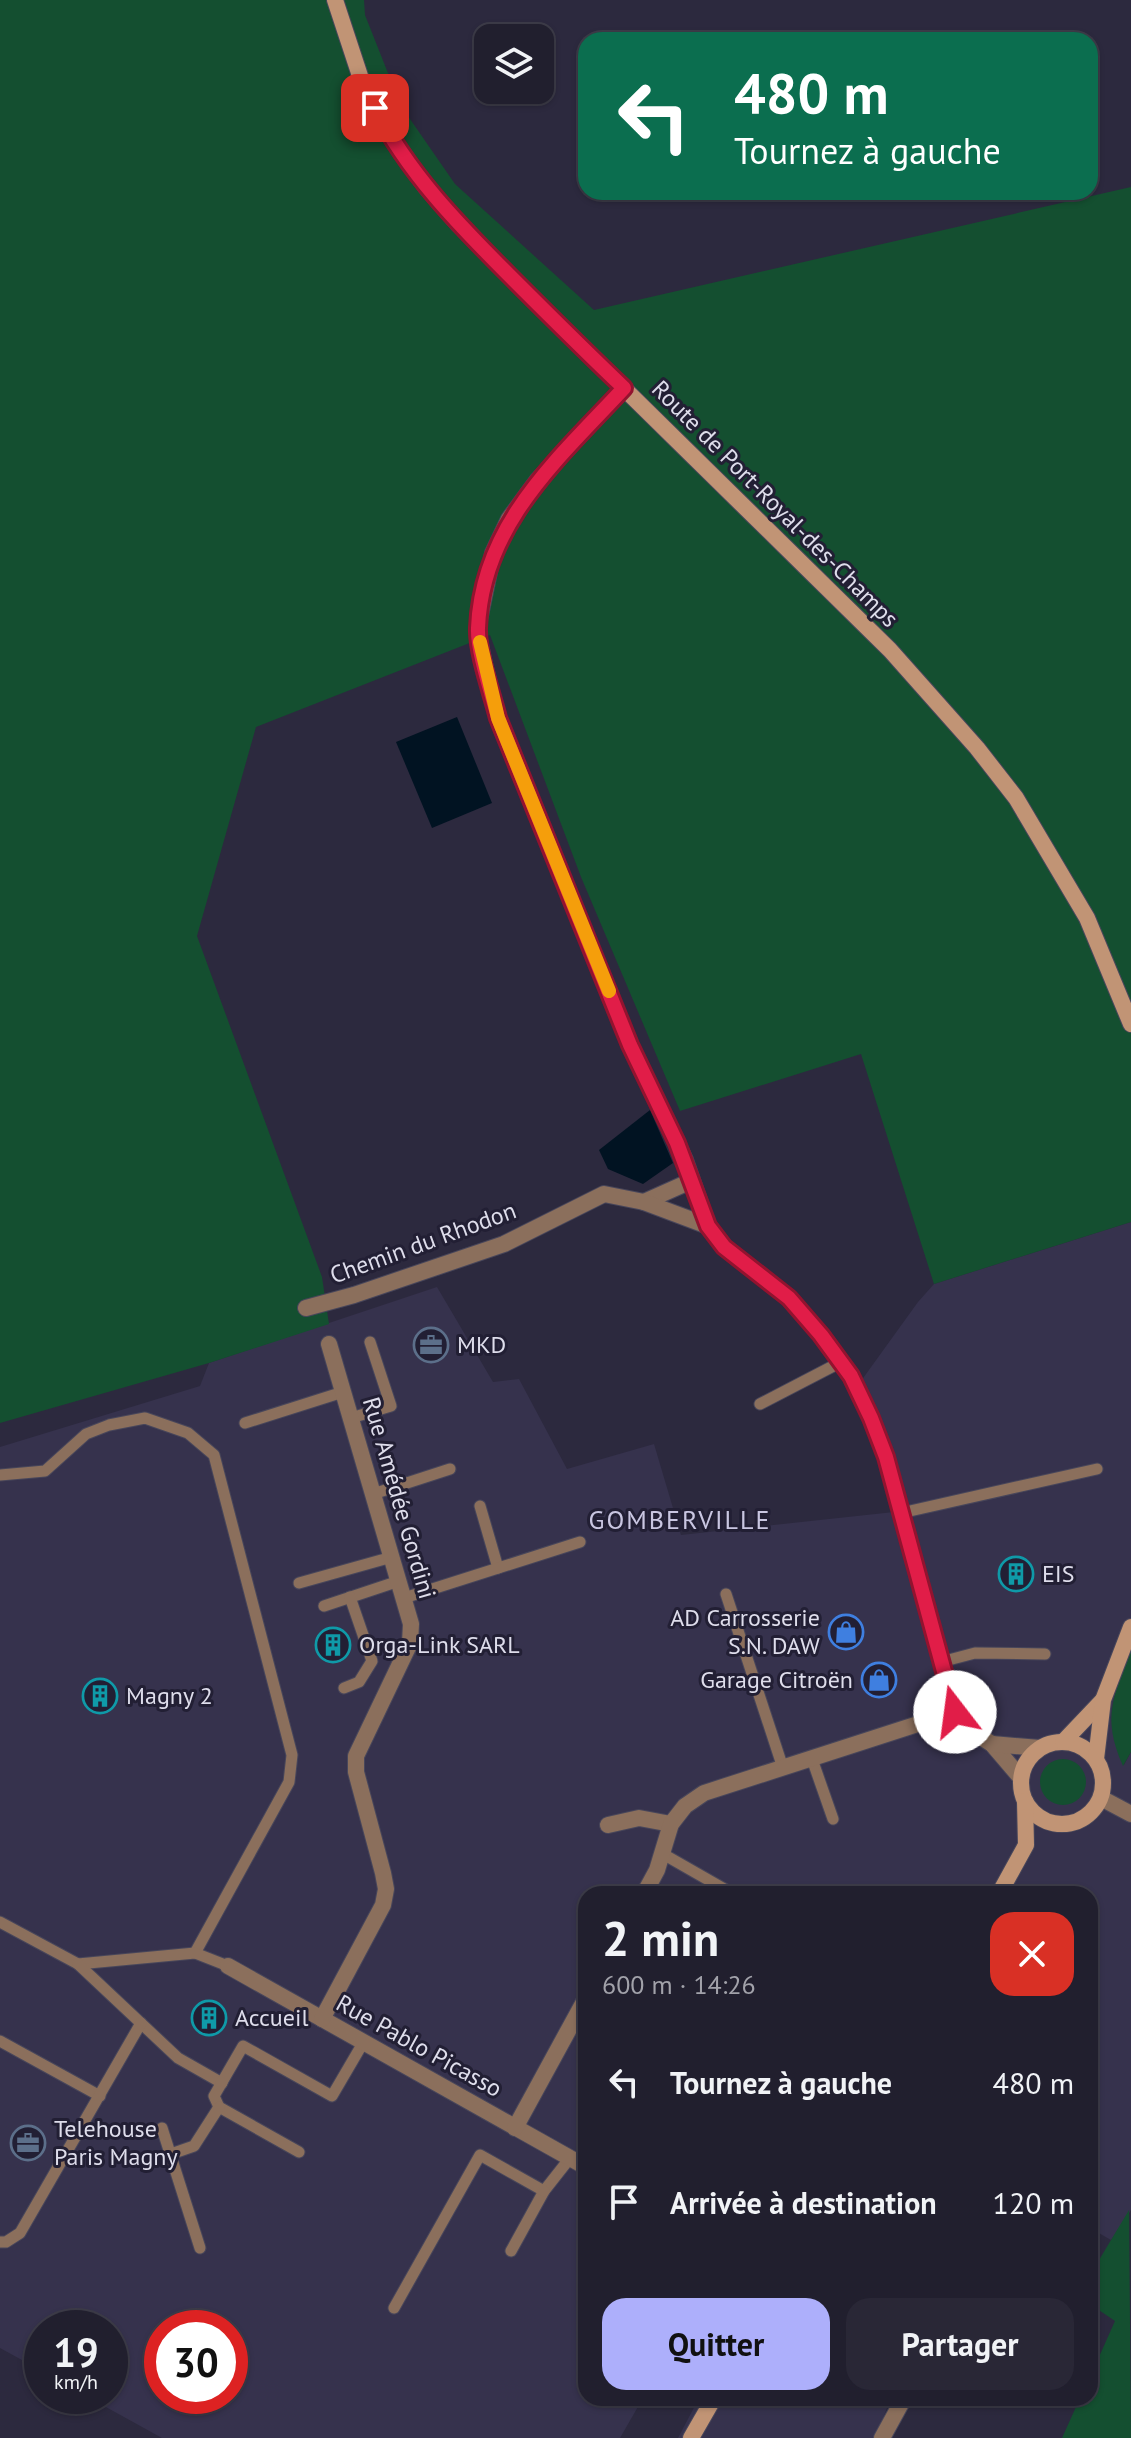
<!DOCTYPE html>
<html lang="fr">
<head>
<meta charset="utf-8">
<style>
	:root { --surface:#211f2e; --page:#292736; --text:#f1f3f6; --muted:#a2a2aa; --line:#3e3d4a; --accent:#adaffb }
	body { margin:0; font-family:"PT Sans",sans-serif; background:var(--page); color:var(--text); height:100vh; display:flex; flex-direction:column; font-size:30px; white-space:nowrap }
	* { box-sizing:border-box; margin:0 }
	p { font-size:26px; color:var(--muted) }
	.icon { flex:none; width:44px; height:44px; fill:none; stroke:currentColor; stroke-width:2; stroke-linecap:round; stroke-linejoin:round }
	.map { position:relative; flex:1; overflow:hidden }
	.drawer { position:absolute; left:578px; top:1886px; width:520px; height:520px; display:flex; flex-direction:column; background:var(--surface); border-radius:24px; box-shadow:0 2px 6px #0004,0 0 0 2px var(--line) }
	.drawer>* { flex:none }
	.guide { position:absolute; left:578px; top:32px; width:520px; height:168px; border-radius:24px; box-shadow:0 2px 6px #0004,0 0 0 2px var(--line); background:#0b6e4f; color:#fff; overflow:hidden }
	.buttons { position:absolute; left:474px; top:24px; display:grid; gap:16px }
	.buttons a { display:grid; place-items:center; width:80px; height:80px; border-radius:16px; background:var(--surface); box-shadow:0 2px 6px #0004,0 0 0 2px var(--line); font-size:40px }
	.speed { position:absolute; left:24px; top:2310px; display:flex; gap:16px; font-size:40px; font-weight:700; text-align:center }
	.speed>* { display:grid; place-content:center; width:104px; height:104px; border-radius:50%; background:var(--surface); box-shadow:0 2px 6px #0004,0 0 0 2px var(--line); line-height:1 }
	.speed small { font-size:20px; font-weight:400 }
	.speed .limit { border:12px solid #d22; background:#fff; color:#111 }
	.pin { position:absolute; display:grid; place-items:center; width:68px; height:68px; color:#fff; margin:-34px; border-radius:16px; box-shadow:0 4px 12px #0006 }
	.me { position:absolute; width:88px; margin:-44px; rotate:345deg; stroke-linejoin:round; filter:drop-shadow(0 0 6px #0008) }
	.turn { display:flex; align-items:center; gap:28px; height:168px; padding:0 24px; font-size:36px }
	.turn .icon { width:104px; height:104px; stroke-width:2.5 }
	.turn b { display:block; font-size:56px; line-height:68px }
	.round { display:grid; place-items:center; flex:none; width:84px; height:84px; border-radius:24px; background:var(--page) }
	.overview { display:flex; align-items:center; justify-content:space-between; height:136px; padding:0 24px }
	h1 { font-size:48px; font-weight:800; line-height:60px }
	.action { display:flex; gap:16px; margin-top:auto; padding:16px 24px }
	.action a { flex:1; height:92px; border-radius:24px; background:var(--accent); color:#111; font-size:32px; font-weight:800; line-height:92px; text-align:center }
	.action a+a { background:var(--page); color:var(--text) }
	ul { padding:0; list-style:none }
	li { display:flex; align-items:center; gap:24px; height:120px; padding:0 24px }
	li div { flex:1 }
	li b { display:block; font-size:30px }
	li em { font-style:normal }
	.map>svg:first-child { display:block }
	.built { fill:#36324d; fill-rule:evenodd }
	.green { fill:#144f30 }
	.water { fill:#011322 }
	.lines { fill:none; stroke-linecap:round; stroke-linejoin:round }
	.service-casing { stroke:#48465a; stroke-width:13 }
	.minor-casing { stroke:#48465a; stroke-width:18 }
	.tertiary-casing { stroke:#48465a; stroke-width:18 }
	.secondary-casing { stroke:#48465a; stroke-width:18 }
	.service { stroke:#8b6f5c; stroke-width:11 }
	.minor { stroke:#8b6f5c; stroke-width:16 }
	.tertiary { stroke:#8b6f5c; stroke-width:16 }
	.secondary { stroke:#c19475; stroke-width:16 }
	.route-casing { stroke:#92132f; stroke-width:20 }
	.route { stroke:#e11d48; stroke-width:14 }
	.slow { stroke:#f59e0b; stroke-width:14 }
	.labels { text-anchor:middle; stroke-width:6; stroke-linejoin:round; paint-order:stroke }
	.street-label { font-size:24px; fill:#deddeb; stroke:#221f34 }
	.poi-label { font-size:24px; fill:#deddeb; stroke:#221f34; text-anchor:start }
	.neighbourhood-label { font-size:26px; letter-spacing:2px; fill:#c9c6e1; stroke:#221f34 }
</style>
</head>
<body>
<div class="map">
<svg width="1131" height="2438" viewBox="0 0 1131 2438">
	<rect width="100%" height="100%" fill="#2c293e"/>
	<!-- built -->
	<g class="built">
		<path d="M1131 1222V1648L1124 1765 1131 1752V2210L1111 2240 1090 2228V1894H586V2398H643L620 2438H162L86 2396H110V2328H42V2371L0 2348V1447L200 1386 209 1363 437 1287 493 1382 519 1379 567 1469 654 1444 681 1535 894 1512 861 1381 918 1302 934 1284ZM162 2328H230V2396H162Z"/>
		<path d="M699 2398H891L875 2438H678Z"/>
	</g>
	<!-- green -->
	<g class="green">
		<path d="M0 0H364L365 15 401 106 455 184 594 310 1131 187V1222L934 1284 861 1054 680 1111 581 877 490 635 256 727 197 936 322 1277 329 1324 209 1363 0 1423Z"/>
		<path d="M1131 1648V1752L1123 1766C1101 1716 1114 1697 1131 1648Z"/>
		<circle cx="1063" cy="1782" r="23"/>
		<path d="M1129 2210 1131 2438H1062L1080 2398H1090V2377L1115 2321 1090 2304V2275Z"/>
	</g>
	<!-- water -->
	<g class="water">
		<path d="M457 717 492 803 432 828 396 742Z"/>
		<path d="M650 1110 673 1163 643 1184 608 1169 599 1150Z"/>
	</g>
	<g class="lines">
		<!-- service casing -->
		<g class="service-casing">
			<g id="service">
				<path d="M760 1404 841 1362"/>
				<path d="M351 1418 391 1406 370 1342"/>
				<path d="M245 1423 343 1392"/>
				<path d="M0 1475 45 1471 86 1434 109 1425 145 1418 188 1433 214 1455 292 1755 289 1782 195 1953"/>
				<path d="M373 1494 450 1469"/>
				<path d="M480 1506 498 1568"/>
				<path d="M901 1513 1097 1469"/>
				<path d="M299 1583 392 1557"/>
				<path d="M726 1594 783 1768"/>
				<path d="M404 1598 580 1542"/>
				<path d="M324 1606 399 1581"/>
				<path d="M941 1662 975 1653 1045 1654"/>
				<path d="M344 1688 359 1682 372 1661 350 1597"/>
				<path d="M812 1759 833 1819"/>
				<path d="M663 1854 733 1894"/>
				<path d="M0 1922 78 1964 195 1953 228 1966"/>
				<path d="M78 1964 178 2058 222 2083"/>
				<path d="M0 2041 100 2096"/>
				<path d="M162 2128 200 2248"/>
				<path d="M299 2152 219 2107 214 2096 243 2046 332 2096 363 2043"/>
				<path d="M171 2154 194 2146 219 2107"/>
				<path d="M0 2242H6L20 2233 141 2023"/>
				<path d="M511 2251 544 2191 570 2158"/>
				<path d="M394 2308 480 2155 544 2191"/>
			</g>
		</g>
		<!-- minor casing -->
		<g class="minor-casing">
			<g id="minor">
				<path d="M624 388 537 481 509 519 493 553 477 630 485 668 498 718 630 1045 685 1160 708 1226 724 1247 789 1298 821 1335 851 1376 871 1418 886 1457 955 1712 966 1728 992 1744 1021 1778"/>
				<path d="M644 1202 691 1181"/>
				<path d="M306 1308 354 1295 504 1244 604 1194 644 1202 708 1226"/>
				<path d="M992 1744 1040 1748"/>
				<path d="M1101 1798 1131 1814"/>
				<path d="M608 1825 639 1818 671 1824"/>
				<path d="M644 1894 657 1870 671 1824 685 1806 704 1793 955 1712"/>
				<path d="M228 1966 586 2167"/>
				<path d="M322 2019 383 1905 386 1889 383 1873 356 1772V1756L410 1643 411 1624 329 1344"/>
				<path d="M515 2128 586 1998"/>
			</g>
		</g>
		<!-- tertiary casing -->
		<g class="tertiary-casing">
			<path id="tertiary" d="M882 2438 904 2398"/>
		</g>
		<!-- secondary casing -->
		<g class="secondary-casing">
			<g id="secondary">
				<path d="M335 0 363 85 387 131 426 187 459 225 533 299 890 650 977 748 1016 798 1087 918 1131 1024"/>
				<circle cx="1062" cy="1783" r="41"/>
				<path d="M1063 1742 1102 1701"/>
				<path d="M1096 1759 1103 1700 1131 1627"/>
				<path d="M999 1894 1026 1845 1025 1801"/>
				<path d="M691 2438 714 2398"/>
			</g>
		</g>
		<!-- service -->
		<use href="#service" class="service"/>
		<!-- minor -->
		<use href="#minor" class="minor"/>
		<!-- tertiary -->
		<use href="#tertiary" class="tertiary"/>
		<!-- secondary -->
		<use href="#secondary" class="secondary"/>
	</g>
	<g class="lines">
		<!-- route casing -->
		<g class="route-casing">
			<path id="route" d="M375 108C408 173 458 224 509 275 547 313 585 351 624 388 558 459 482 524 478 628 477 652 492 694 498 718L630 1045 677 1143 708 1226 724 1247 789 1298 821 1335 851 1376 871 1418 886 1457 955 1712"/>
		</g>
		<!-- route -->
		<use href="#route" class="route"/>
		<!-- slow -->
		<path class="slow" d="M480 642 498 718 609 991"/>
	</g>
	<!-- icons -->
	<defs>
		<g id="office-ring" transform="scale(1.8)"><circle r="9.5" fill="#221f34" stroke="#5c6f8a" stroke-width="1.5"/><path d="M-6-3h4V-5.5h4V-3h4V5H-6ZM-1-4.5V-3h2v-1.5ZM-6 0V1H6V0Z" fill="#5c6f8a"/></g>
		<g id="building-ring" transform="scale(1.8)"><circle r="9.5" fill="#221f34" stroke="#0f9aa8" stroke-width="1.5"/><path d="M-4-6H4V6H1V3H-1V6H-4ZM-2.5-4.3h1.7v1.8h-1.7ZM.8-4.3h1.7v1.8H.8ZM-2.5-1h1.7V.8h-1.7ZM.8-1h1.7V.8H.8Z" fill="#0f9aa8"/></g>
		<g id="shop-ring" transform="scale(1.8)"><circle r="9.5" fill="#221f34" stroke="#3f7fe0" stroke-width="1.5"/><path d="M-5-2.5h2.3a2.7 3.5 0 0 1 5.4 0H5L5.5 6h-11ZM-1.5-2.5h3a1.5 2.3 0 0 0-3 0Z" fill="#3f7fe0"/></g>
	</defs>
	<g fill-rule="evenodd">
		<use href="#office-ring" x="431" y="1345"/>
		<use href="#building-ring" x="1016" y="1574"/>
		<use href="#shop-ring" x="846" y="1632"/>
		<use href="#building-ring" x="333" y="1645"/>
		<use href="#shop-ring" x="879" y="1680"/>
		<use href="#building-ring" x="100" y="1696"/>
		<use href="#building-ring" x="209" y="2018"/>
		<use href="#office-ring" x="28" y="2143"/>
	</g>
	<g class="labels">
		<!-- street labels -->
		<g class="street-label">
			<text transform="translate(775 504) rotate(45)" y="8">Route de Port-Royal-des-Champs</text>
			<text transform="translate(423 1243) rotate(-20)" y="8">Chemin du Rhodon</text>
			<text transform="translate(399 1498) rotate(74)" y="8">Rue Amédée Gordini</text>
			<text transform="translate(419 2046) rotate(29)" y="8">Rue Pablo Picasso</text>
		</g>
		<!-- poi labels -->
		<g class="poi-label">
			<text x="457" y="1353">MKD</text>
			<text x="1042" y="1582">EIS</text>
			<text x="820" y="1626" text-anchor="end">AD Carrosserie<tspan x="820" dy="28">S.N. DAW</tspan></text>
			<text x="359" y="1653">Orga-Link SARL</text>
			<text x="853" y="1688" text-anchor="end">Garage Citroën</text>
			<text x="126" y="1704">Magny 2</text>
			<text x="235" y="2026">Accueil</text>
			<text x="54" y="2137">Telehouse<tspan x="54" dy="28">Paris Magny</tspan></text>
		</g>
		<!-- neighbourhood labels -->
		<g class="neighbourhood-label">
			<text x="680" y="1529">GOMBERVILLE</text>
		</g>
	</g>
</svg>
<div class="buttons">
<a><svg class="icon" aria-label="layers" viewBox="0 0 24 24"><path d="M12 4l9 5-9 5-9-5zM3 14l9 5 9-5"/></svg></a>
</div>
<div class="speed"><div>19<small>km/h</small></div><div class="limit">30</div></div>
<div class="pin" style="left:375px;top:108px;background:#d93025"><svg class="icon" aria-label="arrive" viewBox="0 0 24 24"><path d="M6 21V4h12l-3 4 3 4H6"/></svg></div>
<svg class="me" style="left:955px;top:1712px" viewBox="-20 -20 40 40"><circle r="19" fill="#fff"/><path d="M0-13L10 11 0 6-10 11z" fill="#e11d48"/></svg>
<div class="guide">
<div class="turn"><svg class="icon" aria-label="left" viewBox="0 0 24 24"><path d="M17 20v-9H6M10 6l-5 5 5 5"/></svg><div><b>480 m</b>Tournez à gauche</div></div>
</div>
<section class="drawer">
<div class="overview"><div><h1>2 min</h1><p>600 m · 14:26</p></div><a class="round" style="background:#d93025;color:#fff"><svg class="icon" aria-label="close" viewBox="0 0 24 24"><path d="M6 6l12 12M18 6L6 18"/></svg></a></div>
<ul>
<li><svg class="icon" aria-label="left" viewBox="0 0 24 24"><path d="M17 20v-9H6M10 6l-5 5 5 5"/></svg><div><b>Tournez à gauche</b></div><em>480 m</em></li>
<li><svg class="icon" aria-label="arrive" viewBox="0 0 24 24"><path d="M6 21V4h12l-3 4 3 4H6"/></svg><div><b>Arrivée à destination</b></div><em>120 m</em></li>
</ul>
<div class="action"><a>Quitter</a><a>Partager</a></div>
</section>
</div>
</body>
</html>
